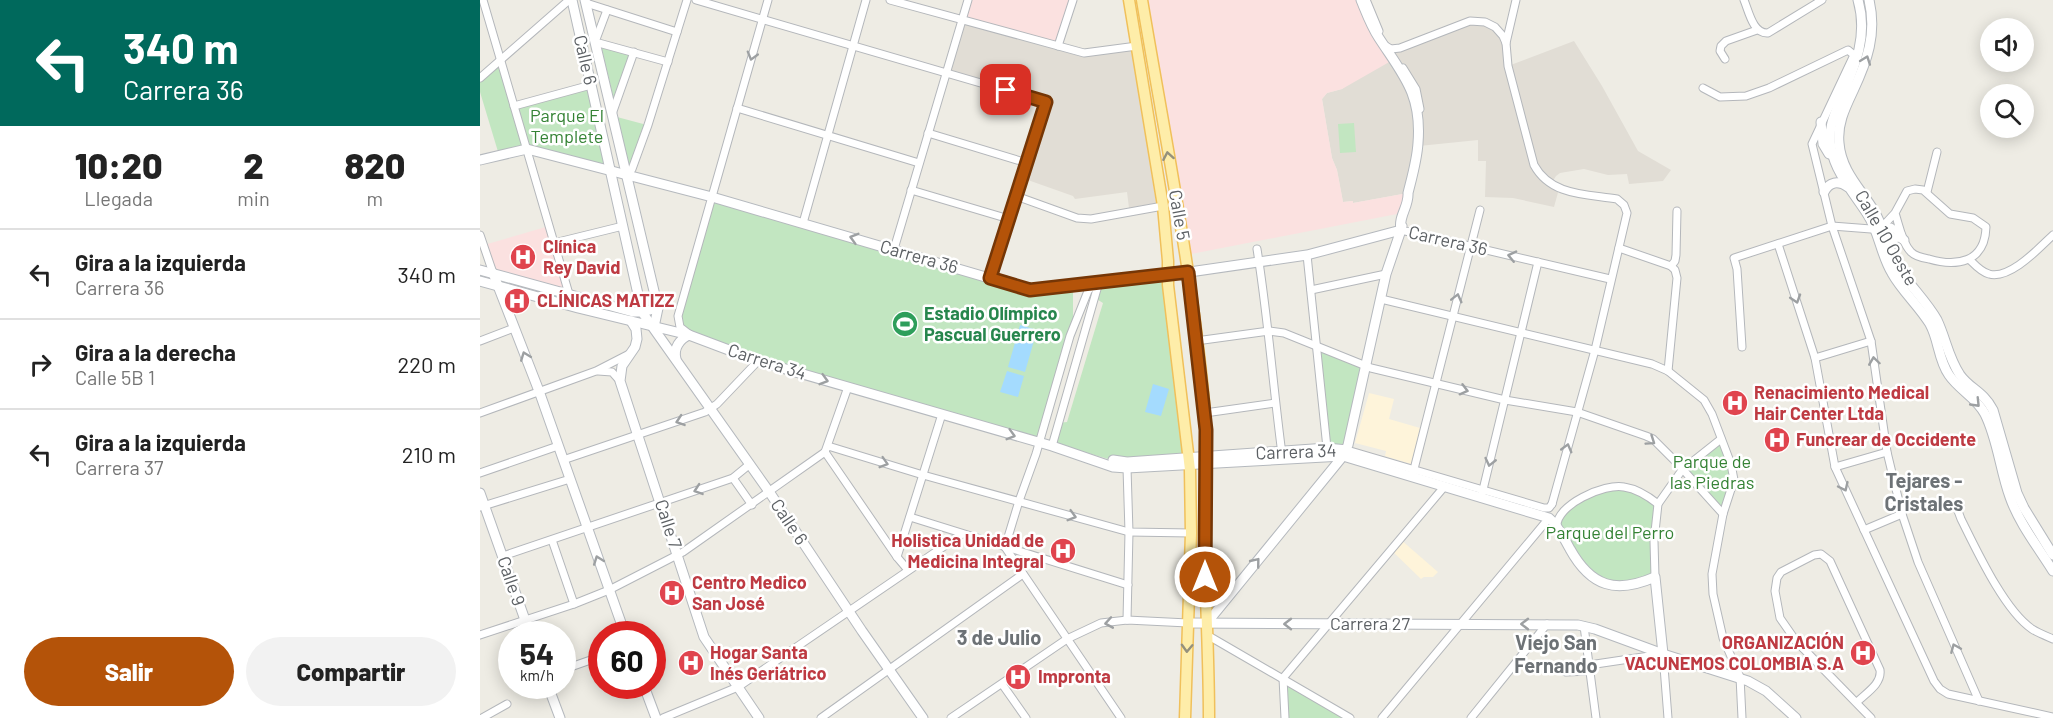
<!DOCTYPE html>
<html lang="es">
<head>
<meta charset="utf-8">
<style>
	:root { --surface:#fff; --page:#f2f2f2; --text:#222; --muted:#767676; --line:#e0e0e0; --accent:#b45309 }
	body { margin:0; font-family:Barlow,sans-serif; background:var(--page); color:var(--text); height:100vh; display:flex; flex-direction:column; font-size:22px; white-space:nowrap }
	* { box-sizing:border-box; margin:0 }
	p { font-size:20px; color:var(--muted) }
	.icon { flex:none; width:33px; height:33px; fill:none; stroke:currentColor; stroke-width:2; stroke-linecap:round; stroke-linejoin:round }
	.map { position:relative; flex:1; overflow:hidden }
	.details { display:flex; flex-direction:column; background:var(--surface); width:480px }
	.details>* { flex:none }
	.hud { background:#00695c; color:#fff; overflow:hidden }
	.buttons { position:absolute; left:1500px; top:18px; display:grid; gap:12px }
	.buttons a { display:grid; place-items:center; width:54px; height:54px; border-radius:50%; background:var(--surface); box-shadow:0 3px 15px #0003; font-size:30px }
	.speed { position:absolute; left:18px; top:621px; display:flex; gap:12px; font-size:30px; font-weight:700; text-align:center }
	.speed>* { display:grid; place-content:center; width:78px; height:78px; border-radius:50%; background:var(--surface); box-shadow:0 3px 15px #0003; line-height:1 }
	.speed small { font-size:15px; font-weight:400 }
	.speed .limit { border:9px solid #d22; background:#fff; color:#111 }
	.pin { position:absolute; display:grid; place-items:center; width:51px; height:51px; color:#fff; margin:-26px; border-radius:12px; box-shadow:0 3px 9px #0006 }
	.me { position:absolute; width:66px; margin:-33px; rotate:0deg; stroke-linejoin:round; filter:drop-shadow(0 0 4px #0008) }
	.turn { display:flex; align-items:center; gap:21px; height:126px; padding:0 24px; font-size:27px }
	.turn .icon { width:78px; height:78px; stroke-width:2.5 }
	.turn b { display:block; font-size:42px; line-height:51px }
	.eta { display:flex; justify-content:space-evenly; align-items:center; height:102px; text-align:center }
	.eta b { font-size:36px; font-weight:800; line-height:42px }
	.button { display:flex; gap:12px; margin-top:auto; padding:12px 24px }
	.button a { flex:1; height:69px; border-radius:36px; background:var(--accent); color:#fff; font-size:24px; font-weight:800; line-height:69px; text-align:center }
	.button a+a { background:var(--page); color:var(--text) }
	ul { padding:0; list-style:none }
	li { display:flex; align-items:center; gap:18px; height:90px; padding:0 24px; border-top:2px solid var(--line) }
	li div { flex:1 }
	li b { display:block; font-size:22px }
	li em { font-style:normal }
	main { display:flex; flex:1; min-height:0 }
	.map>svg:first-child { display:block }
	.commercial { fill:#fef4da }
	.education { fill:#e1ddd5 }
	.medical { fill:#fbe1e0 }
	.green { fill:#c2e6c1 }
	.water { fill:#a4dbfe }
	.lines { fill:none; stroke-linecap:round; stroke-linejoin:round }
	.street-casing { stroke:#b4b7bb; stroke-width:9 }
	.secondary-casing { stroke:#b5b9be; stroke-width:11 }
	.primary-casing { stroke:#f0c05b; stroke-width:13 }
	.street { stroke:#fff; stroke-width:7 }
	.secondary { stroke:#fff; stroke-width:9 }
	.primary { stroke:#feeda9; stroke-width:10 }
	.oneway { stroke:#9da0a2 }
	.oneway2 { stroke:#95917c }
	.route-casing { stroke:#753606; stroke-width:15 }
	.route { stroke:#b45309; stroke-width:10 }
	.labels { text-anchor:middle; stroke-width:5; stroke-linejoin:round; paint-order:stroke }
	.street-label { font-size:18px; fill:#5c6064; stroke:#fff }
	.park-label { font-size:18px; fill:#358335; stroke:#fff }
	.health-label { font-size:18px; font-weight:bold; fill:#be3a42; stroke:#fff; text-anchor:start }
	.leisure-label { font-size:18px; font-weight:bold; fill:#27864d; stroke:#fff; text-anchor:start }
	.neighbourhood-label { font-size:20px; font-weight:bold; fill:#6d7276; stroke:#fff }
</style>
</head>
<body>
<main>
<section class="details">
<div class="hud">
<div class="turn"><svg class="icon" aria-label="left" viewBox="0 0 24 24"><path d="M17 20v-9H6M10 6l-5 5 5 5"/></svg><div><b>340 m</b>Carrera 36</div></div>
</div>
<div class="eta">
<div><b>10:20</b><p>Llegada</p></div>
<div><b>2</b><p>min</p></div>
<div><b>820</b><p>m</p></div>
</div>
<ul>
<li><svg class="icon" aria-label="left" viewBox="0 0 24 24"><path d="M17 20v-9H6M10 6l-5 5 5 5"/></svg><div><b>Gira a la izquierda</b><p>Carrera 36</p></div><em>340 m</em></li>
<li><svg class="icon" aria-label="right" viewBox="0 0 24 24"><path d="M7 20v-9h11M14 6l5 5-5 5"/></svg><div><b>Gira a la derecha</b><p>Calle 5B 1</p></div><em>220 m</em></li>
<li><svg class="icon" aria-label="left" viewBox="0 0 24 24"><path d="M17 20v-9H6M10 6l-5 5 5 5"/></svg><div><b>Gira a la izquierda</b><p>Carrera 37</p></div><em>210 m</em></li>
</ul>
<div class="button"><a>Salir</a><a>Compartir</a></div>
</section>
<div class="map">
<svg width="1573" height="718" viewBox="0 0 1573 718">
	<rect width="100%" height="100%" fill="#eeece4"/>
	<!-- commercial -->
	<g class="commercial">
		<path d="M889 393 914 399 909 419 940 428 931 464 905 456 906 451 875 443Z"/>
		<path d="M920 539 958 572 953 577H944L941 579 911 550Z"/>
	</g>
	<!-- education -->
	<g class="education">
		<path d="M1000 21 1019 31 1028 66 1094 41 1122 86 1158 151 1191 170 1183 181 1149 184 1147 174 1128 175 1104 169 1080 173 1076 176 1071 184 1079 189 1074 207 1033 198 1005 197 1006 161H998V140L939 146 928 193 873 203 872 201 863 202 857 170 852 158 842 99 847 93 862 89 911 49Z"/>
		<path d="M484 24 603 57 652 50 676 203 649 208 647 192 595 199 593 196 545 179 571 99 470 71Z"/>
	</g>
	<!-- medical -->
	<g class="medical">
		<path d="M488 0H593L578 46 482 21Z"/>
		<path d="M662 0H881L911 61 862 89 847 93 842 99 852 158 857 170 863 202 873 201V203L928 193 927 207 919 209 917 214 706 255Z"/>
		<path d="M69 226 89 294 13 273 4 245Z"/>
	</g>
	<!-- green -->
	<g class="green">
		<path d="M121 46 152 53 134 100Z"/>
		<path d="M20 60 34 106 111 85 131 171 47 149 19 155 0 92V78Z"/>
		<path d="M137 117 167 125 152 165H148Z"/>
		<path d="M874 123 876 152 860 153 858 124Z"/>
		<path d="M232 197 550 290 593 285V328L560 443 278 361 209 335 199 323Z"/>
		<path d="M688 275 709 457 635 461 584 446H572L578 423 587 422 623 303 615 298 619 282Z"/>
		<path d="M836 347 883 366 868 445 847 448Z"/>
		<path d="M1241 439 1254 480 1243 514 1202 470Z"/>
		<path d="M1143 486 1178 504 1175 577 1160 584 1116 580 1077 523V519L1112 493Z"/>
		<path d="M803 678 870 718H805Z"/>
	</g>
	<!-- water -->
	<g class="water">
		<path d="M540 325 557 330 545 372 528 367Z"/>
		<path d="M527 371 544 376 538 397 520 392Z"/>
		<path d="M673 384 689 389 681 416 665 412Z"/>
	</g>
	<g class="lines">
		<!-- street casing -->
		<g class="street-casing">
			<g id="street">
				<path d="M3 0 89 294 98 308"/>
				<path d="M216 0 566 102 510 278"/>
				<path d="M410 0 604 53 657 46"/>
				<path d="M1264 0C1269 12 1273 34 1288 33L1342 0"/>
				<path d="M887 2 899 31"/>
				<path d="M106 3 197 32"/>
				<path d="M127 10 115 42 188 62"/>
				<path d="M1026 43 1036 0"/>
				<path d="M578 46 593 0"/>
				<path d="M906 46 911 49 920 48 990 21 1005 22 1015 27 1023 36 1026 43 1028 66 1054 165C1071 196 1106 194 1137 199L1144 205 1147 213 1115 350 1072 504"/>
				<path d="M1245 59 1240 51 1241 46 1246 41 1277 30"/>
				<path d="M923 68 936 89 940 109"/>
				<path d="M0 78 89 0"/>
				<path d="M1223 88 1240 97 1266 96 1289 88 1368 50 1374 55 1332 144 1352 226 1391 341 1407 452 1422 514 1438 562 1499 701"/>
				<path d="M34 106 111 85"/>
				<path d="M257 108 439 163"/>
				<path d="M132 114 154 52"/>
				<path d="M448 133 547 163"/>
				<path d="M148 175 152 169 168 125 207 0"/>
				<path d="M431 190 529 219"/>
				<path d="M1447 192 1457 152"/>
				<path d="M536 196 597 218 611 219 683 206"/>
				<path d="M323 223 386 0"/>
				<path d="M923 226 921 230 1130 279"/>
				<path d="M1402 227 1415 213 1427 191 1435 189 1443 190 1470 214 1493 218 1506 227C1505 263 1476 267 1449 259 1443 258 1436 257 1431 252 1422 243 1419 225 1415 213"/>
				<path d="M0 235 13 273"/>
				<path d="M74 243 143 226"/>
				<path d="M1298 244 1335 358 1355 467 1454 681 1460 689 1468 694 1573 717"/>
				<path d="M1139 248 1191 266 1195 270 1197 278 1188 371"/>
				<path d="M414 249 488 0"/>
				<path d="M777 249C788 317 793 386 802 454"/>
				<path d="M827 255 847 448"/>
				<path d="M1490 260C1495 265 1501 272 1509 274 1530 280 1559 248 1573 235"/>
				<path d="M1191 266 1195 261 1196 255 1197 211"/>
				<path d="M615 283 608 291 590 336 556 454 539 501 525 547 641 718"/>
				<path d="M831 290 906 274"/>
				<path d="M901 299 1172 364 1188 371 1224 400 1232 414 1251 464 1254 480 1243 514 1232 574 1233 594 1243 638 1260 677 1262 718"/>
				<path d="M209 334 200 327 198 316 288 0"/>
				<path d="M0 341 34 328"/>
				<path d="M716 341 789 331 804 333 891 368 1025 400 1097 412 1166 436 1173 439 1197 463 1243 514"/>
				<path d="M1262 347 1257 269 1254 258 1352 226 1391 229 1411 227 1421 234"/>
				<path d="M1335 358 1391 341"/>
				<path d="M118 371 132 372 140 381"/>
				<path d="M0 413 116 371 151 353"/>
				<path d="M725 413 795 403"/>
				<path d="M348 446 443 475 649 532 711 533"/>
				<path d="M572 446 619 282"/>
				<path d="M867 450 1064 508H1069L1072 504"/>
				<path d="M345 452 417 557 428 570"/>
				<path d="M83 460 225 412 237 404 278 361"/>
				<path d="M1355 467 1407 452"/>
				<path d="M647 468 649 532 647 620"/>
				<path d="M0 473 78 446"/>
				<path d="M932 477 1000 210"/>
				<path d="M253 478 272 505"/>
				<path d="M1001 498 1058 262"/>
				<path d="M1480 505 1478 511 1481 519C1496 549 1524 610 1552 629 1558 633 1566 636 1573 639"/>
				<path d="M0 507 90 479"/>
				<path d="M430 517 648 585"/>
				<path d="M1077 527C1075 505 1125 483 1144 487 1157 489 1168 496 1178 504"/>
				<path d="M1384 530 1422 514"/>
				<path d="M72 540 94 604"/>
				<path d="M23 556 253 478 270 464"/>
				<path d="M417 557 462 414"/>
				<path d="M1175 577 1174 541 1178 504 1202 470 1241 439"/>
				<path d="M1104 626 1116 718"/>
				<path d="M0 635 94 604 129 590 203 552 345 452 368 387"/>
				<path d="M727 635 870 718"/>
				<path d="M1109 665 1183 654 1188 718"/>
				<path d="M1079 668 1086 672 1110 671"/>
				<path d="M82 670 122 656"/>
				<path d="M522 684 546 718"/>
				<path d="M1377 702C1386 693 1402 684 1400 670L1350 561 1341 554 1334 555 1301 572 1297 578 1295 591 1300 618 1316 641 1391 718"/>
				<path d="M2 718 27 704"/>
				<path d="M183 718 258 687 482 534"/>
				<path d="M341 718 543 574"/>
				<path d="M471 718 587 639 621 623 647 620 708 623"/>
				<path d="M805 718 803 678 964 487"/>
				<path d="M902 718 1069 518"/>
				<path d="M991 718 1067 624"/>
			</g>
		</g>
		<!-- secondary casing -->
		<g class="secondary-casing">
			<g id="secondary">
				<path d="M92 0 162 312 290 493 382 631 443 718"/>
				<path d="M105 0 178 308 174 327"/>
				<path d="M1378 0C1388 35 1376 64 1362 96 1355 113 1347 129 1351 148 1356 174 1374 193 1388 215 1399 232 1401 255 1412 273 1422 291 1439 306 1450 324 1459 340 1458 359 1469 375 1479 390 1497 398 1505 414 1518 440 1520 470 1530 497 1539 523 1558 547 1573 571"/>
				<path d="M1389 0C1397 34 1387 61 1373 91 1365 108 1357 124 1359 143 1361 171 1381 189 1394 211 1405 229 1408 251 1419 269 1431 287 1447 302 1457 320 1466 339 1468 357 1480 375 1490 389 1503 391 1513 410L1537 493 1544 508 1573 555"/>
				<path d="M1341 122 1343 144 1349 154"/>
				<path d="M0 160 47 149 232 197 550 290 682 276 827 255 921 230"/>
				<path d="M1344 192C1349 182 1358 180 1368 187"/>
				<path d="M1408 245 1413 238 1419 237 1424 240"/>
				<path d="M0 270 153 312H162L178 308"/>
				<path d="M13 273 59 391 145 634"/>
				<path d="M0 281 98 308 209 335 278 361 572 446 633 467 647 468 863 456 1069 518C1079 526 1084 539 1090 549 1111 587 1136 594 1175 577L1183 654"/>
				<path d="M151 321 156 329 157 339 155 347 142 366 140 381 156 430 224 637 279 718"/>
				<path d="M196 359C193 348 200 339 209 335"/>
				<path d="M633 460 647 462 847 448 867 450"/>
				<path d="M0 493 50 634"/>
				<path d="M708 623 1098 625 1115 629 1183 654 1268 681 1286 691 1316 718"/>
				<path d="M726 624 863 456 868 445 906 274 921 230C918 216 929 207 928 193 932 177 937 160 938 143 942 94 923 75 899 38 891 26 886 12 881 0"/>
				<path d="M68 686 80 718"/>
				<path d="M164 686 176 718"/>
			</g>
		</g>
		<!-- primary casing -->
		<g class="primary-casing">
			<g id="primary">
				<path d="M649 0 683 206 688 261V285L710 470 711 533 705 718"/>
				<path d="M662 0C685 137 713 275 725 414 728 454 724 495 725 536 725 597 729 657 729 718"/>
			</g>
		</g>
		<!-- street -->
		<use href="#street" class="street"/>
		<!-- secondary -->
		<use href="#secondary" class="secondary"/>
		<!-- primary -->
		<use href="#primary" class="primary"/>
	</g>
	<!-- one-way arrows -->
	<defs><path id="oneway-chevron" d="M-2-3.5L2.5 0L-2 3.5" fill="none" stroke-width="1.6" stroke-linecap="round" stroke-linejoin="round" transform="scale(1.5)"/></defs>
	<g class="oneway">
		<use href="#oneway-chevron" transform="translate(272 56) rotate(106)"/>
		<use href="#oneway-chevron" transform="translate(1386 60) rotate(-70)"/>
		<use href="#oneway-chevron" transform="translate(374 238) rotate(-164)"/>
		<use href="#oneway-chevron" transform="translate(1032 256) rotate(-167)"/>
		<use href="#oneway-chevron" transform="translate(977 298) rotate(-76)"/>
		<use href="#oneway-chevron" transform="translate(1316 299) rotate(72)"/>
		<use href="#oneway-chevron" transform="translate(45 356) rotate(-111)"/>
		<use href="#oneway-chevron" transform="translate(1394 361) rotate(-98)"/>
		<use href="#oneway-chevron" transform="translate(344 380) rotate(16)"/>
		<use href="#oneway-chevron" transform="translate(984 390) rotate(15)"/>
		<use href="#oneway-chevron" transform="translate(1496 403) rotate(46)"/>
		<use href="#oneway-chevron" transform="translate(200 421) rotate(161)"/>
		<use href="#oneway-chevron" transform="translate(531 435) rotate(16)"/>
		<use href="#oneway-chevron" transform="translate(1171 441) rotate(34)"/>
		<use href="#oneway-chevron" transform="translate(1087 448) rotate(-75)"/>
		<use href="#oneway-chevron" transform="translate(1010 462) rotate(103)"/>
		<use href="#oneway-chevron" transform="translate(404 463) rotate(17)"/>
		<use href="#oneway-chevron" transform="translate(1364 487) rotate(65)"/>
		<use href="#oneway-chevron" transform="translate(218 490) rotate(161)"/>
		<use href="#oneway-chevron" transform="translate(592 516) rotate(16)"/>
		<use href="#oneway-chevron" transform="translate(118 560) rotate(-110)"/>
		<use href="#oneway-chevron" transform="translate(776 562) rotate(-51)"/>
		<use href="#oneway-chevron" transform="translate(629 623) rotate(170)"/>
		<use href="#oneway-chevron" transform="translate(808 624) rotate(180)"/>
		<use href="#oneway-chevron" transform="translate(1045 624) rotate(-180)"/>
		<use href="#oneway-chevron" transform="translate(1475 648) rotate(-113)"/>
	</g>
	<g class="oneway2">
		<use href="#oneway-chevron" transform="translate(688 156) rotate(-100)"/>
		<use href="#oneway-chevron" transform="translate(707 648) rotate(92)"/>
	</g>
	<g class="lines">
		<!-- route casing -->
		<g class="route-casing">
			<path id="route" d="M526 90 566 102 510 278 550 290 708 272 726 430 725 577"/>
		</g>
		<!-- route -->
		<use href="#route" class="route"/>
	</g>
	<!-- icons -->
	<defs>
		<g id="hospital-disc" transform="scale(1.35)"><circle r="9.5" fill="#e0444e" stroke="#fff"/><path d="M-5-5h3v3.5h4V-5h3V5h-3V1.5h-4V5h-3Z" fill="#fff"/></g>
		<g id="stadium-disc" transform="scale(1.35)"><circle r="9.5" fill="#2e9e5b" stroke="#fff"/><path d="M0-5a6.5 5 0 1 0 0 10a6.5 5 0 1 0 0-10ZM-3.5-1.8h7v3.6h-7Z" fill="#fff"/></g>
	</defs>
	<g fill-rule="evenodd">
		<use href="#hospital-disc" x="43" y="257"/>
		<use href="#hospital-disc" x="37" y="301"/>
		<use href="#stadium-disc" x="425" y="324"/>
		<use href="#hospital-disc" x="1255" y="403"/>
		<use href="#hospital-disc" x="1297" y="440"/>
		<use href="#hospital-disc" x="583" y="551"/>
		<use href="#hospital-disc" x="192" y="593"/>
		<use href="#hospital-disc" x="1383" y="653"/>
		<use href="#hospital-disc" x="211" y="663"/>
		<use href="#hospital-disc" x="538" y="677"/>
	</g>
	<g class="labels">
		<!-- street labels -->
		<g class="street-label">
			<text transform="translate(105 60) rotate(77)" y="6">Calle 6</text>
			<text transform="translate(699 215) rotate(80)" y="6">Calle 5</text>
			<text transform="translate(1406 238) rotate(60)" y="6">Calle 10 Oeste</text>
			<text transform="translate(968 241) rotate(13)" y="6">Carrera 36</text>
			<text transform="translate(439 257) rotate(16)" y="6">Carrera 36</text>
			<text transform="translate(287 362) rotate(18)" y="6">Carrera 34</text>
			<text transform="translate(816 452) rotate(-2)" y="6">Carrera 34</text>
			<text transform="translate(309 522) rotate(56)" y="6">Calle 6</text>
			<text transform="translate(188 524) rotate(72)" y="6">Calle 7</text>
			<text transform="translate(31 581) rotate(71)" y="6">Calle 9</text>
			<text x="890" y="630">Carrera 27</text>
		</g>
		<!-- park labels -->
		<g class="park-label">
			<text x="87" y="122">Parque El<tspan x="87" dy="21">Templete</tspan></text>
			<text x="1232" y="468">Parque de<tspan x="1232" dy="21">las Piedras</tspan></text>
			<text x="1130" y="539">Parque del Perro</text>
		</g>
		<!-- health labels -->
		<g class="health-label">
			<text x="63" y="253">Clínica<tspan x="63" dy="21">Rey David</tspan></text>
			<text x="57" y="307">CLÍNICAS MATIZZ</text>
			<text x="1274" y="399">Renacimiento Medical<tspan x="1274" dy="21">Hair Center Ltda</tspan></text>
			<text x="1316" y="446">Funcrear de Occidente</text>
			<text x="564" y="547" text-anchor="end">Holistica Unidad de<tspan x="564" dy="21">Medicina Integral</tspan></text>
			<text x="212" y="589">Centro Medico<tspan x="212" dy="21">San José</tspan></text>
			<text x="1364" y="649" text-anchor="end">ORGANIZACIÓN<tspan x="1364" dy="21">VACUNEMOS COLOMBIA S.A</tspan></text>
			<text x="230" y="659">Hogar Santa<tspan x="230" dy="21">Inés Geriátrico</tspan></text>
			<text x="558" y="683">Impronta</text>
		</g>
		<!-- leisure labels -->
		<g class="leisure-label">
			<text x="444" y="320">Estadio Olímpico<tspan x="444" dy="21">Pascual Guerrero</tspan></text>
		</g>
		<!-- neighbourhood labels -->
		<g class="neighbourhood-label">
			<text x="1444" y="488">Tejares -<tspan x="1444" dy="23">Cristales</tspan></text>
			<text x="519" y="645">3 de Julio</text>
			<text x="1076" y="650">Viejo San<tspan x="1076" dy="23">Fernando</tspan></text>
		</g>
	</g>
</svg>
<div class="buttons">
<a><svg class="icon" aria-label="sound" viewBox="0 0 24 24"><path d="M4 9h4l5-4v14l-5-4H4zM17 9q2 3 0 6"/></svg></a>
<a><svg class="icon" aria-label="search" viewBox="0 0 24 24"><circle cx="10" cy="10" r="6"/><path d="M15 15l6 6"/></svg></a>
</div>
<div class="speed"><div>54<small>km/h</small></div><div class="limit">60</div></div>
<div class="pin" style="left:526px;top:90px;background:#d93025"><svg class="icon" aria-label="arrive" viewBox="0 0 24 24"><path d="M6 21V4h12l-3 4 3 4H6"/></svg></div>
<svg class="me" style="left:725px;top:577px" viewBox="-20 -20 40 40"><circle r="17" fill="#b45309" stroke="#fff" stroke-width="3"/><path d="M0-11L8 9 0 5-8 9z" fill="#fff"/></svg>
</div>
</main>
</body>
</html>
